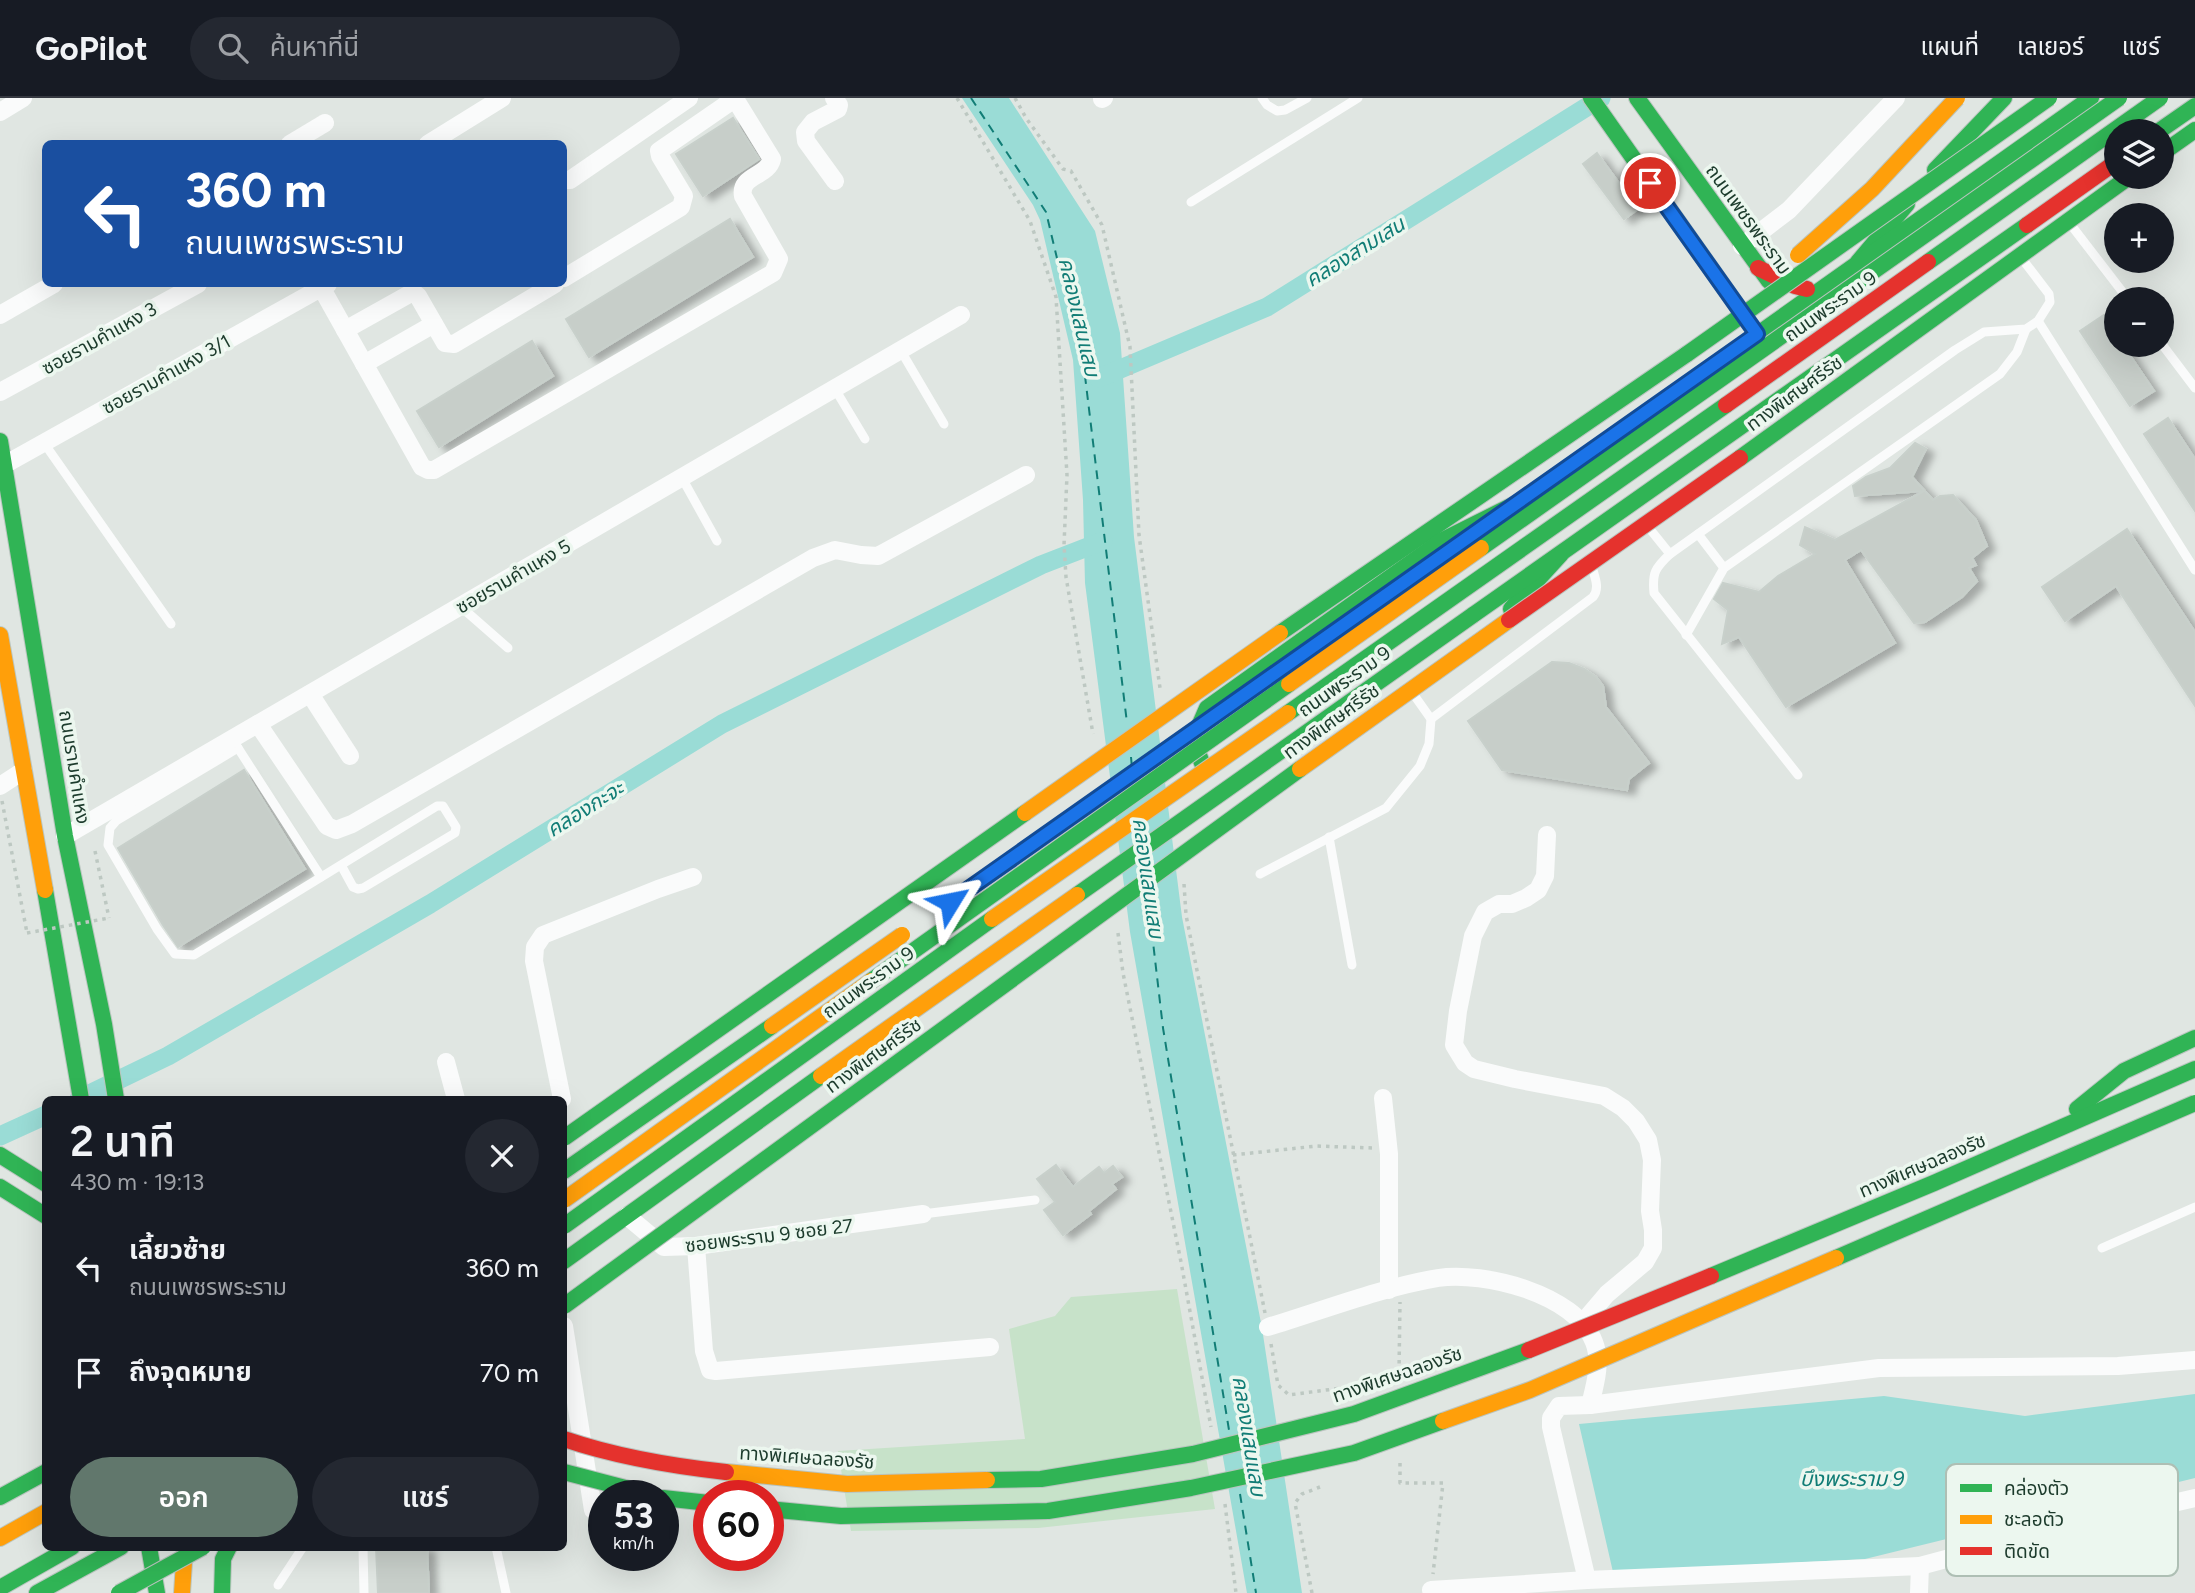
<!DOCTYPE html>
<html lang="th">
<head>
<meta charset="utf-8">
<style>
	:root { --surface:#171b24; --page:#242831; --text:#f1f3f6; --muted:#9ea1a6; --line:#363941; --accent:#61776c }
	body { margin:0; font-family:Figtree,"Noto Sans Thai",sans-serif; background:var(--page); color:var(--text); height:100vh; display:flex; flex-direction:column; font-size:26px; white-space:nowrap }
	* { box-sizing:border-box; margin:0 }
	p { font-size:23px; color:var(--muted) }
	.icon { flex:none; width:38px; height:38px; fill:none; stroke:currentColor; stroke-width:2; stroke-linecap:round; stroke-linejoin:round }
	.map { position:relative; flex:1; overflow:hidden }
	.drawer { position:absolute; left:42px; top:998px; width:525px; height:455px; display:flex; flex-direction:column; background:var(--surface); border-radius:10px; box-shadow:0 7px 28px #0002 }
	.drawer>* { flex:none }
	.hud { position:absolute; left:42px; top:42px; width:525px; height:147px; border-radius:10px; box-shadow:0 7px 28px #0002; background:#1a4fa0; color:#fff; overflow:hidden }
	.controls { position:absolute; left:2104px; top:21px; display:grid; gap:14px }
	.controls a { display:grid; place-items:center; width:70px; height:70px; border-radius:50%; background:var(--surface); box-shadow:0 7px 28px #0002; font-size:35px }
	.speed { position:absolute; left:588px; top:1382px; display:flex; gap:14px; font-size:35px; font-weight:700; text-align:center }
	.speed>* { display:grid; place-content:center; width:91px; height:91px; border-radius:50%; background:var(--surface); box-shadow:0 7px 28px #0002; line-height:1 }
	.speed small { font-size:18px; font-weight:400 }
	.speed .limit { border:10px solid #d22; background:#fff; color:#111 }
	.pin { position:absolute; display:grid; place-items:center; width:60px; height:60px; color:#fff; margin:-30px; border:4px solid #fff; border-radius:50%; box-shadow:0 2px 7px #0007 }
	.me { position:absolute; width:77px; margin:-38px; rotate:55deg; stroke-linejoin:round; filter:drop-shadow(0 0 5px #0008) }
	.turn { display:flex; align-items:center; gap:24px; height:147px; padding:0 28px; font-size:32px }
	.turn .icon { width:91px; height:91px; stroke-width:2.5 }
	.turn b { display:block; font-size:49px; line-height:60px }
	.round { display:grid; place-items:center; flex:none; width:74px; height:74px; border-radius:37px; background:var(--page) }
	.summary { display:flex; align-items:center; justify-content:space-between; height:119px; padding:0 28px }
	h1 { font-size:42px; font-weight:600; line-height:52px }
	.action { display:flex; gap:14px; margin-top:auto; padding:14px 28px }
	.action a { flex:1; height:80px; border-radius:42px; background:var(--accent); color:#fff; font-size:28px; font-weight:600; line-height:80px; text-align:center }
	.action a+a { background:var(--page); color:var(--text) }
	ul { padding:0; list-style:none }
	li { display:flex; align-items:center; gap:21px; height:105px; padding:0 28px }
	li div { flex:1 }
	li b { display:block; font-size:26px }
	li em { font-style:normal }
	header { display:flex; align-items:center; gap:42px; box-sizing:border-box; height:98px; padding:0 35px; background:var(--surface); border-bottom:2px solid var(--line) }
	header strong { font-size:33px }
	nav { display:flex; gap:38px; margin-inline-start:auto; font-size:24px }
	.search { width:490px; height:63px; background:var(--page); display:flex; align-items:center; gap:18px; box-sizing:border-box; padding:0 24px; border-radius:38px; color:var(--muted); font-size:26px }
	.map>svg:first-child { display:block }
	.green { fill:#c7e2c9 }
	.water { fill:#9adcd6 }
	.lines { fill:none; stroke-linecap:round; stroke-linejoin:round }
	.canal { stroke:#9adcd6; stroke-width:19 }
	.ferry { stroke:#117d76; stroke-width:2; stroke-dasharray:9 7; stroke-linecap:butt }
	.building { fill:#c7cec9; stroke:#c8d0cb; stroke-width:2; filter:url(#shadow) }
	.fast-casing { stroke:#bbc6c0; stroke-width:18 }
	.slow-casing { stroke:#bbc6c0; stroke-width:18 }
	.jam-casing { stroke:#bbc6c0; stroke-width:18 }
	.path { stroke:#bdc8c2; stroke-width:3.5; stroke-dasharray:3.5 5; stroke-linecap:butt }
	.lane { stroke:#fafbfb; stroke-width:9 }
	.street { stroke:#fafbfb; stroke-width:18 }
	.fast { stroke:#30b455; stroke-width:16 }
	.slow { stroke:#ff9f0a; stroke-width:16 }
	.jam { stroke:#e5322d; stroke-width:16 }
	.fast-bridge-casing { stroke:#bac4bf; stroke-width:18; stroke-linecap:butt }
	.slow-bridge-casing { stroke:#bac4bf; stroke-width:18; stroke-linecap:butt }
	.jam-bridge-casing { stroke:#bac4bf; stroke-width:18; stroke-linecap:butt }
	.path-bridge { stroke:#bdc8c2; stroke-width:3.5; stroke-dasharray:3.5 5; stroke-linecap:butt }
	.fast-bridge { stroke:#30b455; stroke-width:16 }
	.slow-bridge { stroke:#ff9f0a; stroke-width:16 }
	.jam-bridge { stroke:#e5322d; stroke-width:16 }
	.route-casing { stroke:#114b97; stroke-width:18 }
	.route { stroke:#1a73e8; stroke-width:12 }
	.labels { text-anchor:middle; stroke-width:7; stroke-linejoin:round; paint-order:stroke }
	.street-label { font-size:19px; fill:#1c3b2c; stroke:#ecf7ef }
	.water-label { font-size:21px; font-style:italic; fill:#117d76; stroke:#ecf7ef }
	.key { fill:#ecf7ef; stroke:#aebfb4; stroke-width:2 }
	.key-label { font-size:19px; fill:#1c3b2c }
</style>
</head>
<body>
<header>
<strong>GoPilot</strong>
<div class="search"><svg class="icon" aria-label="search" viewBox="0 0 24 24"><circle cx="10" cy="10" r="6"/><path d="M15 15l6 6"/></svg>ค้นหาที่นี่</div>
<nav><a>แผนที่</a><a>เลเยอร์</a><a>แชร์</a></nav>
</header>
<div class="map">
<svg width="2195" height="1495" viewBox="0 0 2195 1495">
	<defs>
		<filter id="shadow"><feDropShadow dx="8" dy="4.5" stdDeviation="3.5" flood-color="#0004"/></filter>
	</defs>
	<rect width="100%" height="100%" fill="#e0e6e2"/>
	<!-- green -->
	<path class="green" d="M1177 1191 1215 1411 1038 1430 851 1433 838 1353 1025 1341 1009 1231 1055 1218 1071 1199Z"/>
	<!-- water -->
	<g class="water">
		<path d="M962 0H1009L1095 133 1120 235 1134 439 1182 819 1262 1230 1302 1495H1247L1130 834 1085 485 1083 402 1073 262 1040 122 1033 107Z"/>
		<path d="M2195 1296V1380L1865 1461 1613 1474 1579 1326 1884 1298 2025 1318Z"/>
	</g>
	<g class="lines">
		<!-- canal -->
		<g class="canal">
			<path d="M1099 280 1267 209 1601 0"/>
			<path d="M79 1001 168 958 430 806 722 626 1041 467 1103 443"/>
			<path d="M0 1038 46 1017"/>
		</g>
		<!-- ferry -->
		<g class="ferry">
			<path d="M971 0 1046 114 1085 278 1127 625"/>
			<path d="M1131 659 1133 681"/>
			<path d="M1148 801 1163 930 1229 1332"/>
			<path d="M1240 1396 1256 1495"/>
		</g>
	</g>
	<!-- building -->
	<g class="building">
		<path d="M733 20 759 61 703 98 676 56Z"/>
		<path d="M1597 55 1638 111 1624 121 1583 66Z"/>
		<path d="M730 121 753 159 589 259 566 221Z"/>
		<path d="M2104 217 2116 235V247H2123L2154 293 2130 308 2080 233Z"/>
		<path d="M532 243 553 278 439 349 417 313Z"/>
		<path d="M2168 320 2195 361V413L2144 336Z"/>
		<path d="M1915 345 1926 351 1912 379 1933 402 1940 398 1953 397 1976 422 1987 448 1972 460 1976 467 1969 470 1977 483 1962 499 1925 524 1914 525 1861 452 1845 462 1895 545 1786 609 1739 539 1722 546 1728 512 1714 501 1723 485 1759 494 1778 478 1815 456 1800 447 1805 429 1835 442 1924 393 1855 398 1853 388 1866 379 1890 370Z"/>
		<path d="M2127 431 2195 534V608L2116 488 2065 523 2042 489Z"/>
		<path d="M1552 564 1569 565 1584 571 1596 579 1603 588 1606 609 1649 665 1629 681 1627 692 1502 672 1468 623Z"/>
		<path d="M244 672 305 771 178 849 163 827 118 750Z"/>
		<path d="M1056 1067 1073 1089 1099 1069 1104 1075 1113 1068 1122 1079 1112 1086 1116 1091 1089 1113 1091 1116 1063 1137 1044 1112 1055 1104 1037 1081Z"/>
		<path d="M376 1449H427L429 1495H378Z"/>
	</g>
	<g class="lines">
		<!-- fast casing -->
		<g class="fast-casing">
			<g id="fast">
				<path d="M1591 0 1752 229"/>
				<path d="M1637 0 1769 183"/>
				<path d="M2159 33 2195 8"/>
				<path d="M2161 56 2195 32"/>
				<path d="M1935 72 2004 0"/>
				<path d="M1858 164 1907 106"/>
				<path d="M1713 268 2091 0"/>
				<path d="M0 343 65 738 104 926 116 1001"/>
				<path d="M1511 511 1561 456"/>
				<path d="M1473 517 2027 127"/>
				<path d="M1280 535 1687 256"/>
				<path d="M1204 670 1193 642 1207 610 1441 443 1527 400"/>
				<path d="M45 792 81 1001"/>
				<path d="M2077 1011 2124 973 2195 940"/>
				<path d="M0 1057 46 1086"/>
				<path d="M564 1073 772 928"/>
				<path d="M0 1089 46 1118"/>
				<path d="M564 1163 821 978"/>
				<path d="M1711 1178 1934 1085 2195 971"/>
				<path d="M0 1399 46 1374"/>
				<path d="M663 1400 709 1405"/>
				<path d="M149 1449 157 1495"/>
				<path d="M0 1490 72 1449"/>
				<path d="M37 1495 121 1449"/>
				<path d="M222 1495 223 1461 229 1449"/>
			</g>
		</g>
		<!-- slow casing -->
		<g class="slow-casing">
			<g id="slow">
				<path d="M1511 411 1713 268"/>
				<path d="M0 537 45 792"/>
				<path d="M0 1440 46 1414"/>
				<path d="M182 1495 185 1449"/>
			</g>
		</g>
		<!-- jam casing -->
		<g class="jam-casing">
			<g id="jam">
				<path d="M2027 127 2116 64"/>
				<path d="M1758 170 1795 188 1807 191"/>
			</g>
		</g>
		<!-- path -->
		<g class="path">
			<path d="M957 0 1030 123 1056 199 1067 377 1064 447 1066 479 1093 636"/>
			<path d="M1015 0 1026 20 1063 71 1071 73 1102 127 1130 249 1139 437 1160 590"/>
			<path d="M2 703 27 835"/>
			<path d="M95 753 109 820"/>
			<path d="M1184 786 1186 817 1265 1215"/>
			<path d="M1118 835 1123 875 1181 1164 1211 1329"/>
			<path d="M1233 1057 1317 1048 1372 1050"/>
			<path d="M1271 1246 1278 1287 1289 1297 1349 1289 1350 1294"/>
			<path d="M1399 1274 1400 1204"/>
			<path d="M1400 1365V1385H1443L1433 1476"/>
			<path d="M1225 1406 1236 1495"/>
			<path d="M1312 1495 1295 1405 1302 1396 1320 1389"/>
		</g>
		<!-- lane -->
		<g class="lane">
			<path d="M1262 0 1267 7 1277 13 1285 12 1307 0"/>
			<path d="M1191 104 1358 0"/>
			<path d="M2071 127 2128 201"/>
			<path d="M2038 223 2195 472"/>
			<path d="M2161 245 2195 290"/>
			<path d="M901 253 944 326"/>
			<path d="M835 291 865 341"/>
			<path d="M44 345 171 526"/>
			<path d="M682 380 717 443"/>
			<path d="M1649 430 1670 456"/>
			<path d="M1698 436 1724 470"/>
			<path d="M460 508 508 550"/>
			<path d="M1686 537 1724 470 2000 276 2017 254 2026 231"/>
			<path d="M1431 621 1593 499C1600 490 1595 480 1592 469"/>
			<path d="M232 641 238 650 116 723 110 730 108 747 157 831 175 856 194 857 437 708H443L456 729 455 735 363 790 358 791 353 789 341 767"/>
			<path d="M238 650 321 779"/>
			<path d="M1798 677 1654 495C1652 475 1655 470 1670 456L1955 252 1984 234 2026 231 2038 223 2050 204 2049 196 2023 162"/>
			<path d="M1329 739 1352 867"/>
			<path d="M1260 776 1386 710 1420 668 1429 646 1431 621 1414 597"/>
			<path d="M923 1116 1035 1102"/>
			<path d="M2102 1150 2195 1109"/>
			<path d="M363 1449 364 1495"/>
			<path d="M496 1449 506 1495"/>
			<path d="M278 1487 303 1449"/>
		</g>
		<!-- street -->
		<g class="street">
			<path d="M834 0 839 7 838 11 813 24 805 34 806 43 835 83"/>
			<path d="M1102 1 1104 0"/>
			<path d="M0 14 23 0"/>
			<path d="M290 46 325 25"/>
			<path d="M428 46 502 0"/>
			<path d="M564 82H570L689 0"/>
			<path d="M1742 148 1789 112 1896 0"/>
			<path d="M321 189 422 369 428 372H434L773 175 779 161 743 98C739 77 768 79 772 61L737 4H730L659 53 660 58 684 98 681 109 564 180"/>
			<path d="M0 217 54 186"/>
			<path d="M345 232 413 194 418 198 445 245 454 246 555 186"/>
			<path d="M364 266 434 226"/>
			<path d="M0 294 198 186"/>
			<path d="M4 367 328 186"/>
			<path d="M310 596 350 658"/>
			<path d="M258 626 327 728 336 732 352 726 813 460 835 452 861 457 878 458 1026 377"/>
			<path d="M0 688 23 673"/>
			<path d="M1547 737 1545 778 1538 792 1526 800 1512 806H1499L1485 814 1473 838 1458 913 1454 947 1465 965 1474 971 1515 981 1604 998 1623 1010 1636 1023 1648 1042 1652 1062 1650 1113 1653 1132V1150L1645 1164 1607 1196 1584 1223"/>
			<path d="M65 738 961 217"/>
			<path d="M446 964 456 1001"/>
			<path d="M1383 1000 1389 1056V1192"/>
			<path d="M562 1001 534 863 535 849 543 837 658 791 693 779"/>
			<path d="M627 1118 664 1149 696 1148 923 1116"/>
			<path d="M696 1148 704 1253 710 1272 716 1273 990 1249"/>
			<path d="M564 1228 593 1412"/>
			<path d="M1268 1229C1324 1212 1380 1190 1438 1180 1484 1173 1576 1196 1594 1244 1602 1264 1595 1287 1590 1307"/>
			<path d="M1920 1468 2043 1435 2195 1400"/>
			<path d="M1587 1482 1551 1329V1320L1559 1308 1590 1307 1879 1270 2118 1268 2195 1262"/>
			<path d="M1431 1492 1587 1482 1920 1468 1919 1495"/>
		</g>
		<!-- fast -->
		<use href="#fast" class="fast"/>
		<!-- slow -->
		<use href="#slow" class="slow"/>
		<!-- jam -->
		<use href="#jam" class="jam"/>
		<!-- fast-bridge casing -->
		<g class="fast-bridge-casing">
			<g id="fast-bridge">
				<path d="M1928 164 2160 0"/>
				<path d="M1687 256 2049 0"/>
				<path d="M1740 360 2129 79"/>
				<path d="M1481 450 2119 0"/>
				<path d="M1288 615 1726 307"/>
				<path d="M1077 797 1473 517"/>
				<path d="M871 883 1289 586"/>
				<path d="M564 1040 1025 715"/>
				<path d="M564 1128 992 821"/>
				<path d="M1836 1160 2195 1005"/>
				<path d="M564 1208 1300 671"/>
				<path d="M564 1374 656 1398"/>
				<path d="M987 1382 1041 1381 1193 1356 1354 1316 1529 1252"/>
				<path d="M768 1411 841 1418 1048 1413 1191 1390 1354 1355 1443 1323"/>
				<path d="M119 1495 203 1449"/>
			</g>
		</g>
		<!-- slow-bridge casing -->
		<g class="slow-bridge-casing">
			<g id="slow-bridge">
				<path d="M1798 157 1872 91 1957 0"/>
				<path d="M1289 586 1481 450"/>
				<path d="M1300 671 1509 522"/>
				<path d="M1025 715 1280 535"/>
				<path d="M992 821 1288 615"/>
				<path d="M772 928 902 837"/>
				<path d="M821 978 1077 797"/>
				<path d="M564 1102 871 883"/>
				<path d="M1443 1323 1530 1292 1836 1160"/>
				<path d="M726 1374 847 1386 987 1382"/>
			</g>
		</g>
		<!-- jam-bridge casing -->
		<g class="jam-bridge-casing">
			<g id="jam-bridge">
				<path d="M1726 307 1928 164"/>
				<path d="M1509 522 1740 360"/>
				<path d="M1529 1252 1711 1178"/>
				<path d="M564 1341C617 1359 671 1368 726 1374"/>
			</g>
		</g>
		<!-- path-bridge -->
		<path class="path-bridge" d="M27 835 109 820"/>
		<!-- fast-bridge -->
		<use href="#fast-bridge" class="fast-bridge"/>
		<!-- slow-bridge -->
		<use href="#slow-bridge" class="slow-bridge"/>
		<!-- jam-bridge -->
		<use href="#jam-bridge" class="jam-bridge"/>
	</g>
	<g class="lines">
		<!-- route casing -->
		<g class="route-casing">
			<path id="route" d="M950 804 1757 236 1650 85"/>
		</g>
		<!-- route -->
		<use href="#route" class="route"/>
	</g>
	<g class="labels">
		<!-- street labels -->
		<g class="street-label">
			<text transform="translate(1749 121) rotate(54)" y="7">ถนนเพชรพระราม</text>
			<text transform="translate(1830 208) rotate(-35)" y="7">ถนนพระราม 9</text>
			<text transform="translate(99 240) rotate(-29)" y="7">ซอยรามคำแหง 3</text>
			<text transform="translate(166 276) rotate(-29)" y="7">ซอยรามคำแหง 3/1</text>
			<text transform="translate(1794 295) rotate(-36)" y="7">ทางพิเศษศรีรัช</text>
			<text transform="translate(513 478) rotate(-30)" y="7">ซอยรามคำแหง 5</text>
			<text transform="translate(1344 583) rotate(-35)" y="7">ถนนพระราม 9</text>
			<text transform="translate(1331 623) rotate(-36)" y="7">ทางพิเศษศรีรัช</text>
			<text transform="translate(75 669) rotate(81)" y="7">ถนนรามคำแหง</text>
			<text transform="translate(868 884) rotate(-36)" y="7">ถนนพระราม 9</text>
			<text transform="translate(873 957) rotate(-36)" y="7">ทางพิเศษศรีรัช</text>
			<text transform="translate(1922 1067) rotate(-23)" y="7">ทางพิเศษฉลองรัช</text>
			<text transform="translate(769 1137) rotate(-7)" y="7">ซอยพระราม 9 ซอย 27</text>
			<text transform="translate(1397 1276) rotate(-19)" y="7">ทางพิเศษฉลองรัช</text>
			<text transform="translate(807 1359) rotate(4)" y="7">ทางพิเศษฉลองรัช</text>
		</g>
		<!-- water labels -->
		<g class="water-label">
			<text transform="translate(1355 154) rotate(-32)" y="7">คลองสามเสน</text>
			<text transform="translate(1079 219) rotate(77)" y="7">คลองแสนแสบ</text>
			<text transform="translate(585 711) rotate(-32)" y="7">คลองกะจะ</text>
			<text transform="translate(1148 780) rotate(82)" y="7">คลองแสนแสบ</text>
			<text transform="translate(1249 1338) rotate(81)" y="7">คลองแสนแสบ</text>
			<text x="1852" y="1388">บึงพระราม 9</text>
		</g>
	</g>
	<!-- legend -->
	<rect x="1946" y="1366" width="232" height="112" rx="10" class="key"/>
	<rect x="1960" y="1386" width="32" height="8" fill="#30b455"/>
	<rect x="1960" y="1417" width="32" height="9" fill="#ff9f0a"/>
	<rect x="1960" y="1449" width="32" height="8" fill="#e5322d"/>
	<g class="key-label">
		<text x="2004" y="1397">คล่องตัว</text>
		<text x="2004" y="1428">ชะลอตัว</text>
		<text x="2004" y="1460">ติดขัด</text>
	</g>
</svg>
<div class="controls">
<a><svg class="icon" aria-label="layers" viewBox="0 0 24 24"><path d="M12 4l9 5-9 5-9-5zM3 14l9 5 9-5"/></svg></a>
<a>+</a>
<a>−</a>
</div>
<div class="speed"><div>53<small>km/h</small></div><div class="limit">60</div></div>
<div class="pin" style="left:1650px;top:85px;background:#d93025"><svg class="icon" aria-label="arrive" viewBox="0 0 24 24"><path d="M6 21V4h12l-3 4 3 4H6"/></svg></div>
<svg class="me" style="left:950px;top:804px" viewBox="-20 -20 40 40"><path d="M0-17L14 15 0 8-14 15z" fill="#1a73e8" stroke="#fff" stroke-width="4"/></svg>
<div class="hud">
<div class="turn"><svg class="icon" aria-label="left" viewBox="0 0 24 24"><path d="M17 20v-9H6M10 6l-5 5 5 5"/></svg><div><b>360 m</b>ถนนเพชรพระราม</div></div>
</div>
<section class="drawer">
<div class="summary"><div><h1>2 นาที</h1><p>430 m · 19:13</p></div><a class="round"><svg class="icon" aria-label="close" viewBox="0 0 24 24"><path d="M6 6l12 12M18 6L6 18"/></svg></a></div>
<ul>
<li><svg class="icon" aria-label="left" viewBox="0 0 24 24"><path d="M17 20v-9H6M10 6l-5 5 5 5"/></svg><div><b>เลี้ยวซ้าย</b><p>ถนนเพชรพระราม</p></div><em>360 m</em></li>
<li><svg class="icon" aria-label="arrive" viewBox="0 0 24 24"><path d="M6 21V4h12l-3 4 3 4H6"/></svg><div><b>ถึงจุดหมาย</b></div><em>70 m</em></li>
</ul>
<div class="action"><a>ออก</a><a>แชร์</a></div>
</section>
</div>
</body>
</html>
